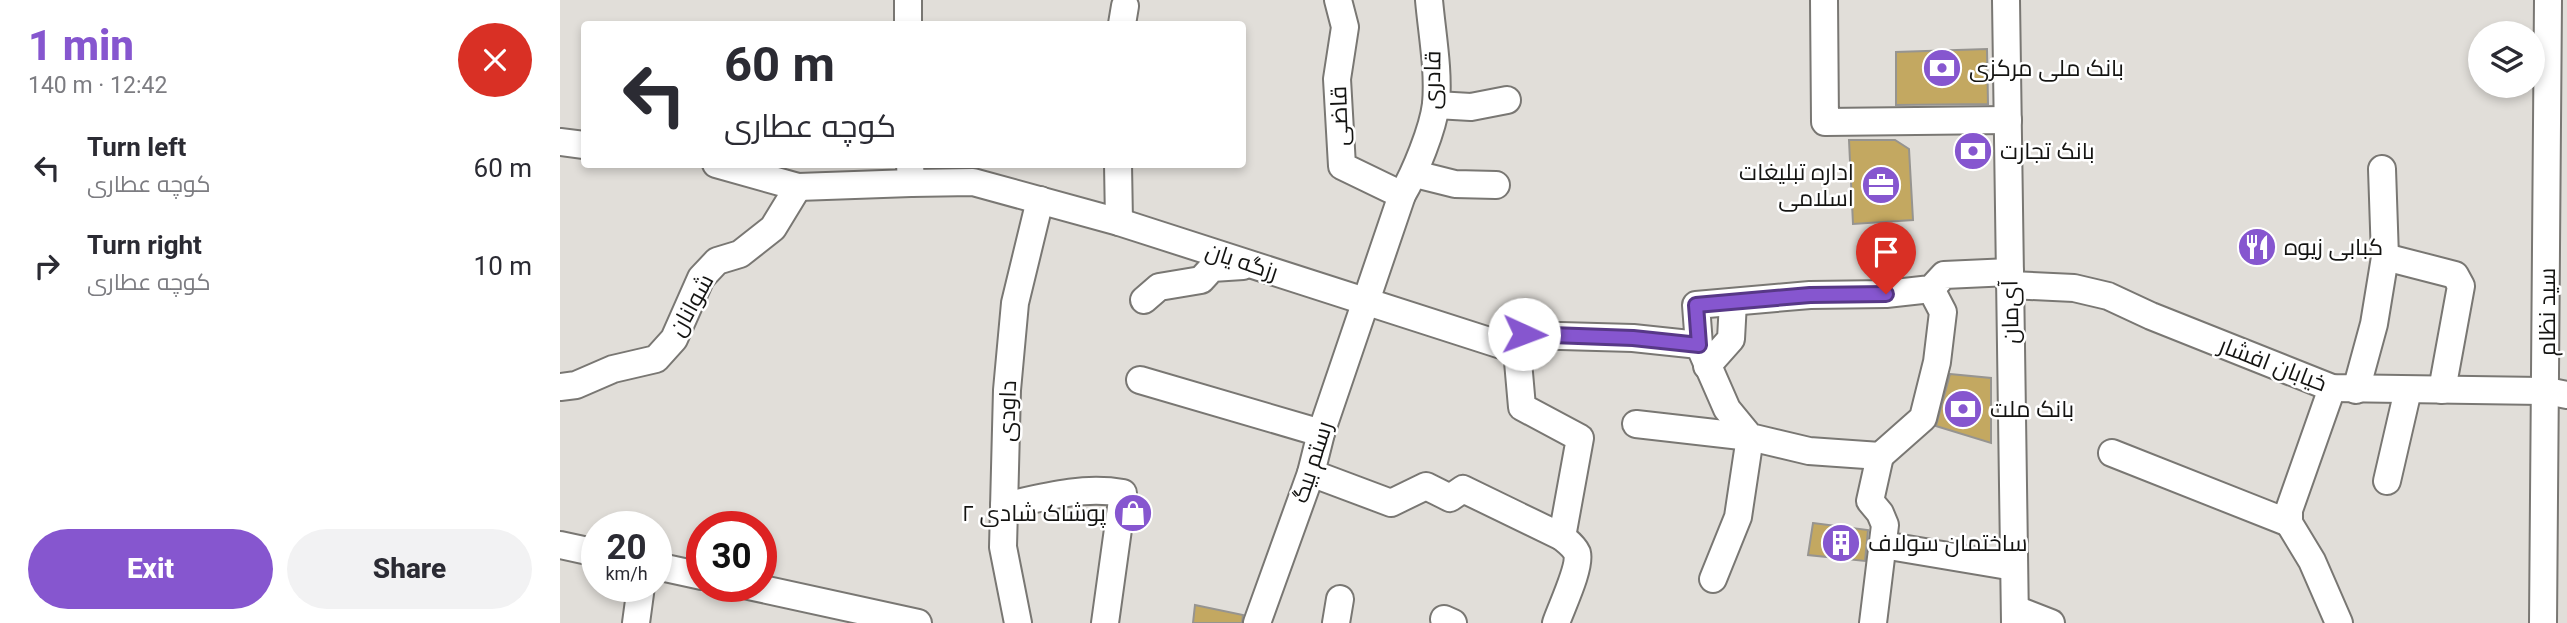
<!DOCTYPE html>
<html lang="en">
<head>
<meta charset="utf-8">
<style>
	:root { --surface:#fff; --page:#f2f2f3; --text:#2b2b33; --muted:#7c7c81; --accent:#8656cf }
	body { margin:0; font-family:Roboto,Cairo,sans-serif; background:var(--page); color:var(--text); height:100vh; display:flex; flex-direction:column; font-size:26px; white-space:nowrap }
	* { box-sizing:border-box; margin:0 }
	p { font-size:23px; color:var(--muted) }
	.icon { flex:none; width:38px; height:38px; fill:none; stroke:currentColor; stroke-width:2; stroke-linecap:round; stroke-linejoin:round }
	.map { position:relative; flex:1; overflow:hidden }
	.sheet { display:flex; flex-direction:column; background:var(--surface); width:560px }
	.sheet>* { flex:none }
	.guide { position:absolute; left:21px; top:21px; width:665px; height:147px; border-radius:7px; box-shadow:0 4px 10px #0003; background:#fff; color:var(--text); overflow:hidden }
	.buttons { position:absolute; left:1908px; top:21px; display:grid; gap:14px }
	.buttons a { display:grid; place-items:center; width:77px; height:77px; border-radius:50%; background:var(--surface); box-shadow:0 4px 10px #0003; font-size:35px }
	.speed { position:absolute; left:21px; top:511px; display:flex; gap:14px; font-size:35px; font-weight:700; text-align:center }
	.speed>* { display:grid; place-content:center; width:91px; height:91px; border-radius:50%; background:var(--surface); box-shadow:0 4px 10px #0003; line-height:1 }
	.speed small { font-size:18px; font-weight:400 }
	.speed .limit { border:10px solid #d22; background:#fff; color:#111 }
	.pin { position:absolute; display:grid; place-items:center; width:60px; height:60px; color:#fff; margin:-72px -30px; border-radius:50% 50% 50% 0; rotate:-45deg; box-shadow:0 0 7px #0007 }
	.pin .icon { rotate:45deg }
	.me { position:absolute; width:77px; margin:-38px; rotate:92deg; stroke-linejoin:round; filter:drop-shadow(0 0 5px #0008) }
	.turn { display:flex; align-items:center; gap:24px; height:147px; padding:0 28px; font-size:32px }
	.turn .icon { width:91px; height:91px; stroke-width:2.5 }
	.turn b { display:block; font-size:49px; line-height:60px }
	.round { display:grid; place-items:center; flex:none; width:74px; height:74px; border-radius:37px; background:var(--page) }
	.headline { display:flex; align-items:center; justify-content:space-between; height:119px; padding:0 28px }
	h1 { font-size:42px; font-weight:800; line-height:52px; color:var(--accent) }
	.primary-button { display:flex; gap:14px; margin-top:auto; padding:14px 28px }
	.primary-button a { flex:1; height:80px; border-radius:42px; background:var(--accent); color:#fff; font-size:28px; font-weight:800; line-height:80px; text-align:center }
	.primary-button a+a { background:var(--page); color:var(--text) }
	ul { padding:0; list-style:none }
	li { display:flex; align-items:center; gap:21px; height:98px; padding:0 28px }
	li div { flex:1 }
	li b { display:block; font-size:26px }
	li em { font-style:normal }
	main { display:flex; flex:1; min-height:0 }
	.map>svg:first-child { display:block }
	.building { fill:#c3a861; stroke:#969490; stroke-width:2 }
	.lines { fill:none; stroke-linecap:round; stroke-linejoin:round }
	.minor-casing { stroke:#797773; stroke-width:30 }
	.minor { stroke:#fff; stroke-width:26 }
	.route-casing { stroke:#573887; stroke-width:18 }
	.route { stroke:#8656cf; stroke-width:12 }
	.labels { text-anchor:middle; stroke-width:5; stroke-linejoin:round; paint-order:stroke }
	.poi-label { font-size:23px; fill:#141412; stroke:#fff; text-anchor:start }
	.street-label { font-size:23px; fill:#141412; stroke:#fff }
</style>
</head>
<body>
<main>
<section class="sheet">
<div class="headline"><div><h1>1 min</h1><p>140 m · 12:42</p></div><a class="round" style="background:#d93025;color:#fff"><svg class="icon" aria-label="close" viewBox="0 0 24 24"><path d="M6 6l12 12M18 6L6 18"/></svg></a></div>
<ul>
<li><svg class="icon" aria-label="left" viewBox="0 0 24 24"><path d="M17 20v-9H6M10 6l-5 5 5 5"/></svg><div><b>Turn left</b><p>کوچه عطاری</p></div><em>60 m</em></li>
<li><svg class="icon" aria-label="right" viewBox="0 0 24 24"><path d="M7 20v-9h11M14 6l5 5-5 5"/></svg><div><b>Turn right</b><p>کوچه عطاری</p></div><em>10 m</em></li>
</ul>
<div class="primary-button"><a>Exit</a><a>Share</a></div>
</section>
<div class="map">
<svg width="2007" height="623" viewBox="0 0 2007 623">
	<rect width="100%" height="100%" fill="#e1ded9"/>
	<!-- building -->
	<g class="building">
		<path d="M1427 49 1428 104 1336 105V52Z"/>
		<path d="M1425 138 1424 158H1402V139Z"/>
		<path d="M1289 140H1335L1349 149 1353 220 1293 224Z"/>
		<path d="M1390 374 1431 378V443L1376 426Z"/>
		<path d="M1253 523 1308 530 1305 561 1248 555Z"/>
		<path d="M635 605 683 615 682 623H633Z"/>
	</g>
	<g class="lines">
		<!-- minor casing -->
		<g class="minor-casing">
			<g id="minor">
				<path d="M778 0 785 27 777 79 782 166 842 195"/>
				<path d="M1264 0 1265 122 1448 120"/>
				<path d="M1446 0 1455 623"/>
				<path d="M348 24V0"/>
				<path d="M562 24 565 6"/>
				<path d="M876 105 911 107 947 100"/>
				<path d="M0 142 24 145"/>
				<path d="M156 164 238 187 351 183 350 164"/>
				<path d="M558 164 559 222"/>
				<path d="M855 174 895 184 936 185"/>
				<path d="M351 183 413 182 559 222 957 350 962 407 1020 438 1002 537 903 489 890 498 866 486 831 503 751 473"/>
				<path d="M1825 257 1895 275 1901 286 1882 390"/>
				<path d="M1450 285 1514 288 1548 296 1591 316 1772 388 1987 391 2007 395"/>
				<path d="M584 300 599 287 641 280 652 268 683 266"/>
				<path d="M1139 345 1167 409 1190 437 1249 451 1320 456 1363 418 1377 362 1383 312 1371 289"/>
				<path d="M957 350 964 335 1073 338 1139 345 1136 305 1250 295 1326 294 1371 289 1384 275 1450 272"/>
				<path d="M1147 366 1171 339 1173 302"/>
				<path d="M580 380 761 433"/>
				<path d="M0 387 16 385 53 369 96 359 114 339 141 278 157 261 180 254 213 228 238 187"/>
				<path d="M1772 388 1729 510V523L1752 561 1779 623"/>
				<path d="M1796 390 1814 324 1825 257 1822 169"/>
				<path d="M1076 424 1190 437 1178 517 1153 579"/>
				<path d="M1552 453 1729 523"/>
				<path d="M1827 481 1848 390"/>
				<path d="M444 506C484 497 522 486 563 493L545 623"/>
				<path d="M0 545 37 553"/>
				<path d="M1323 545 1454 567"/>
				<path d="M96 566 142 576"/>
				<path d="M189 586 358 623"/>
				<path d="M1455 609 1491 623"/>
				<path d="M884 619 893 623"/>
				<path d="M76 623 81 586"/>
				<path d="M458 623 443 547 447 390 455 303 480 200"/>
				<path d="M697 623 751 473 761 433 842 195C855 173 873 129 876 104 879 70 872 34 869 0"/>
				<path d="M776 623 780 599"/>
				<path d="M996 623C1001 608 1021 567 1017 553 1014 546 1008 542 1002 537"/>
				<path d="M1313 623 1325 525 1320 513 1310 501 1320 456"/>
				<path d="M1983 623 1988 0"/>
			</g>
		</g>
		<!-- minor -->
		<use href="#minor" class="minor"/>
	</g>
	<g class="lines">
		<!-- route casing -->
		<g class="route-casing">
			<path id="route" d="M964 334 1073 338 1139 345 1136 305 1250 295 1326 294"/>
		</g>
		<!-- route -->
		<use href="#route" class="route"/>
	</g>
	<!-- icons -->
	<defs>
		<g id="bank-disc" transform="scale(2.0125)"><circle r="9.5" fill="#8656cf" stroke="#fff"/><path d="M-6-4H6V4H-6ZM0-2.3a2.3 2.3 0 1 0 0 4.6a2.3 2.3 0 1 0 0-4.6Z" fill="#fff"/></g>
		<g id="office-disc" transform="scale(2.0125)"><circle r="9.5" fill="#8656cf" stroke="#fff"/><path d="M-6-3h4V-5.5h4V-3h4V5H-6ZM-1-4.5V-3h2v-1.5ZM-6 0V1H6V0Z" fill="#fff"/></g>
		<g id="restaurant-disc" transform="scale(2.0125)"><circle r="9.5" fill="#8656cf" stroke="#fff"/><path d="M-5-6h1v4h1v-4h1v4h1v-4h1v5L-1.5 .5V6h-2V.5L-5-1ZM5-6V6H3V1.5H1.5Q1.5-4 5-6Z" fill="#fff"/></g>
		<g id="shop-disc" transform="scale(2.0125)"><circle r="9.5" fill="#8656cf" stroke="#fff"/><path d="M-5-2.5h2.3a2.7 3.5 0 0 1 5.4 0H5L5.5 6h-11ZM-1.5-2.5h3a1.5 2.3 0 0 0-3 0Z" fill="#fff"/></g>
		<g id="building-disc" transform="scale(2.0125)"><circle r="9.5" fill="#8656cf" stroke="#fff"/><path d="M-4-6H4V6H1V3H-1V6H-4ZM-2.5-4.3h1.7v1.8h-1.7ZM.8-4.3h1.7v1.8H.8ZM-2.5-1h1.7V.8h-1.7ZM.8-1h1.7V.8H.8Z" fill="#fff"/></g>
	</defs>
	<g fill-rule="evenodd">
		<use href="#bank-disc" x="1382" y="68"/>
		<use href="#bank-disc" x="1413" y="151"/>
		<use href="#office-disc" x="1321" y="185"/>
		<use href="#restaurant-disc" x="1697" y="247"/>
		<use href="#bank-disc" x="1403" y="409"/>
		<use href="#shop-disc" x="573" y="513"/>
		<use href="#building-disc" x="1281" y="543"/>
	</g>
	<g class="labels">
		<!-- poi labels -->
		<g class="poi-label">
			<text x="1409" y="76">بانک ملی مرکزی</text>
			<text x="1440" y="159">بانک تجارت</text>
			<text x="1294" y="180" text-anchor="end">اداره تبلیغات<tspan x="1294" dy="26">اسلامی</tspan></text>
			<text x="1724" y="255">کبابى زیوه</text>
			<text x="1430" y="417">بانک ملت</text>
			<text x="546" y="521" text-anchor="end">پوشاک شادی ۲</text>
			<text x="1308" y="551">ساختمان سولاف</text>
		</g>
		<!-- street labels -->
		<g class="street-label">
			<text transform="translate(872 80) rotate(-89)" y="8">قادری</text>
			<text transform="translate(779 116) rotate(-92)" y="8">قاضی</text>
			<text transform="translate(682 261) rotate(18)" y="8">رزگه یان</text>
			<text transform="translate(131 305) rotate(-61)" y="8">شوانان</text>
			<text transform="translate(1450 312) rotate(-91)" y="8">آی‌مان</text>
			<text transform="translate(1987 312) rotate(-90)" y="8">سید نظام</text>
			<text transform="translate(1713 364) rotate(21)" y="8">خیابان افشار</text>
			<text transform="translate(447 411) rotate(-88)" y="8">داودی</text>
			<text transform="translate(752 462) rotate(-72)" y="8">رستم بیگ</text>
		</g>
	</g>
</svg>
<div class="buttons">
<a><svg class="icon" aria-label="layers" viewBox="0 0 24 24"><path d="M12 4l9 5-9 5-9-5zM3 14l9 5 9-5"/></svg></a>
</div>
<div class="speed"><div>20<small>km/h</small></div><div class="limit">30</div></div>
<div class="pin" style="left:1326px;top:294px;background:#d93025"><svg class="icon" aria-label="arrive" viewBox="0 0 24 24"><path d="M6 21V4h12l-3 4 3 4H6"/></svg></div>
<svg class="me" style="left:964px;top:334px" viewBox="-20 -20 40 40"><circle r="19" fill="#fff"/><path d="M0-13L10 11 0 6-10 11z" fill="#8656cf"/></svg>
<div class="guide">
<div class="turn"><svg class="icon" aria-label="left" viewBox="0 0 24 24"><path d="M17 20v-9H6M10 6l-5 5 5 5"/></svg><div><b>60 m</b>کوچه عطاری</div></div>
</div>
</div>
</main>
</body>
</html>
